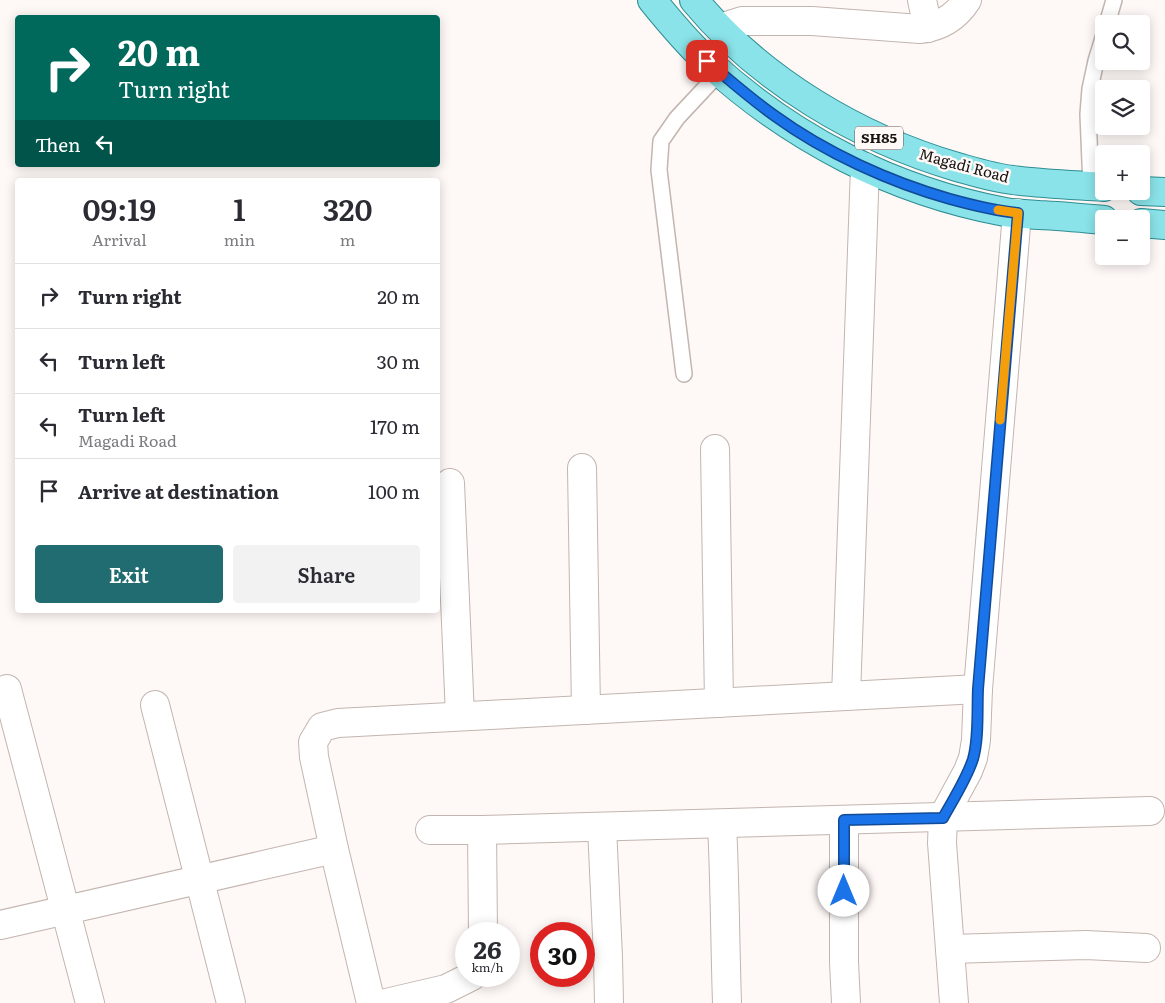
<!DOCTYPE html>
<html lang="en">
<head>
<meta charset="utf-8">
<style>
	:root { --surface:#fff; --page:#f2f2f3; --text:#2b2b33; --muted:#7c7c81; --line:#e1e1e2; --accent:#206c70 }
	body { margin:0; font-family:Literata,serif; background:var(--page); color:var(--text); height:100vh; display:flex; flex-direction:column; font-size:19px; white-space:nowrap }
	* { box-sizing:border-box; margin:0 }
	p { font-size:16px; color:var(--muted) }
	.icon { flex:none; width:28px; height:28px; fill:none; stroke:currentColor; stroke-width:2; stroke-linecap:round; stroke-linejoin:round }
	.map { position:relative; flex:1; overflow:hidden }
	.side { position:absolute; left:15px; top:178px; width:425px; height:435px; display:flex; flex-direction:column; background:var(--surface); border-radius:5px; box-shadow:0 2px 12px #0003 }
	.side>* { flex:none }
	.hud { position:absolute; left:15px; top:15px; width:425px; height:152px; border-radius:5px; box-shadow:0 2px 12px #0003; background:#00695c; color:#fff; overflow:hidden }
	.controls { position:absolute; left:1095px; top:15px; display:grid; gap:10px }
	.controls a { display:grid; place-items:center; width:55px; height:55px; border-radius:5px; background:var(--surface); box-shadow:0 2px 12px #0003; font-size:25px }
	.speed { position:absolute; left:455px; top:922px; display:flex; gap:10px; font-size:25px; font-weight:700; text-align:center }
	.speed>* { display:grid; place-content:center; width:65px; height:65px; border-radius:50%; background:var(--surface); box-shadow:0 2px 12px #0003; line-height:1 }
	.speed small { font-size:12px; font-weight:400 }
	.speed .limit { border:8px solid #d22; background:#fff; color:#111 }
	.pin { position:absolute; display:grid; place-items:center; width:42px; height:42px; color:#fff; margin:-21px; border-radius:10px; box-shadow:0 2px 8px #0006 }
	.me { position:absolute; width:55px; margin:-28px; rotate:0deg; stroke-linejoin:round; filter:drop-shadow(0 0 4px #0008) }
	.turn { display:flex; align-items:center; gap:18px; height:105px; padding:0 20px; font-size:22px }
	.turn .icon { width:65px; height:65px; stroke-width:2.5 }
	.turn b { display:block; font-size:35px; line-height:42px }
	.then { display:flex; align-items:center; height:48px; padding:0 20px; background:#0003; gap:10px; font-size:19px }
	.eta { display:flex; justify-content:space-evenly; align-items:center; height:85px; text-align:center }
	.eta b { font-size:30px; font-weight:600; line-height:35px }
	.button { display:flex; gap:10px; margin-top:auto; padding:10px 20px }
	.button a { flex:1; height:58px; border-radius:5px; background:var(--accent); color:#fff; font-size:20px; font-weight:600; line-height:58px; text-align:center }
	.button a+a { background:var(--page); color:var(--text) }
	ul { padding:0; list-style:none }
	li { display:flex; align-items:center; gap:15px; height:65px; padding:0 20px; border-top:1px solid var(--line) }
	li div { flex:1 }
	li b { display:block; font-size:19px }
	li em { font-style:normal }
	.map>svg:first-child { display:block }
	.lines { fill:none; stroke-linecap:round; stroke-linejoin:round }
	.service-casing { stroke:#c3b5af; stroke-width:18 }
	.minor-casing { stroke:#c3b5af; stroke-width:30 }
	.primary-casing { stroke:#2f8e93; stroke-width:30 }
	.service { stroke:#fff; stroke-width:15 }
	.minor { stroke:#fff; stroke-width:28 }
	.primary { stroke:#8ae3e8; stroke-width:28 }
	.route-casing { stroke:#114b97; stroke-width:12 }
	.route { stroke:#1a73e8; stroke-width:9 }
	.slow { stroke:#f59e0b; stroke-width:9 }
	.labels { text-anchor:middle; stroke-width:5; stroke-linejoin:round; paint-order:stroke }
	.shield { fill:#fef8f6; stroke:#5c5755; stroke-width:1 }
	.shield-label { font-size:14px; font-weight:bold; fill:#161210 }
	.street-label { font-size:15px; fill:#161210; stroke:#fef8f6 }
</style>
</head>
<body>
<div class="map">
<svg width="1165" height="1003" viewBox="0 0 1165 1003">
	<rect width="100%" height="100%" fill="#fef8f6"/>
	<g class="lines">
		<!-- service casing -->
		<g class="service-casing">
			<g id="service">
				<path d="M1107 24 1114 0"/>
				<path d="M1091 187 1088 114 1090 89 1096 61 1104 35"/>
				<path d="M684 374 659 170 661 141 677 118 720 72"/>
			</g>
		</g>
		<!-- minor casing -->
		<g class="minor-casing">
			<g id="minor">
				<path d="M922 0 928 28"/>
				<path d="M720 28 742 21H812L920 29C940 27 956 17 967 0"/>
				<path d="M715 449 719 703"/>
				<path d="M582 468 586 710"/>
				<path d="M450 483 460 716"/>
				<path d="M7 689 90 1003"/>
				<path d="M846 696 865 167"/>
				<path d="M155 705 231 1003"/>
				<path d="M844 820V962L846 1003"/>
				<path d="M722 824C725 883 725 943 727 1003"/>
				<path d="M602 827 608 957 609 1003"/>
				<path d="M430 830H482L1150 811"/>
				<path d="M482 830 483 934"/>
				<path d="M0 925 334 849"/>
				<path d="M950 949 1086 945 1146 948"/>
				<path d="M371 1003 334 849 314 757 313 742 322 727 338 723 978 689"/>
				<path d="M386 1003 446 989 472 976"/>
				<path d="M954 1003 942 843 943 817 968 771 973 758 976 740 978 689 1017 213"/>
			</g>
		</g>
		<!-- primary casing -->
		<g class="primary-casing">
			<g id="primary">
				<path d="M652 0C669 21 687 43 708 62 792 139 893 191 1005 212 1016 214 1028 214 1039 215 1061 216 1082 218 1104 220"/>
				<path d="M694 0C760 80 858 138 957 167 975 172 994 178 1013 180 1043 184 1074 185 1104 187"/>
				<path d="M1141 191 1165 192"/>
				<path d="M1141 223 1165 225"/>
			</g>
		</g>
		<!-- service -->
		<use href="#service" class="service"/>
		<!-- minor -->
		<use href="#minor" class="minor"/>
		<!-- primary -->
		<use href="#primary" class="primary"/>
	</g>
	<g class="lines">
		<!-- route casing -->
		<g class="route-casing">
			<path id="route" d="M707 61C729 80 751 99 775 116 826 153 890 182 950 199 972 205 995 211 1018 213L978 689C977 711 979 738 973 759 967 778 953 800 943 818L844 820V891"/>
		</g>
		<!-- route -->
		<use href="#route" class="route"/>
		<!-- slow -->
		<path class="slow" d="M998 210 1018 213 1000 420"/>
	</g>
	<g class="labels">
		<!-- shield labels -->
		<rect class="shield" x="855" y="126.5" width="48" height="23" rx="4"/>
		<g class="shield-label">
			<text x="879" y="143">SH85</text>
		</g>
		<!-- street labels -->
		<g class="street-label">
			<text transform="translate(964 166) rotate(15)" y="5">Magadi Road</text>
		</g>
	</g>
</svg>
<div class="controls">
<a><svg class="icon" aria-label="search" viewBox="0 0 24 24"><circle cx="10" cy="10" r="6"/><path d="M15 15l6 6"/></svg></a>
<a><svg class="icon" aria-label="layers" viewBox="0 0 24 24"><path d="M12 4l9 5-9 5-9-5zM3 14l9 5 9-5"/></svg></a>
<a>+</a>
<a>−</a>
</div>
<div class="speed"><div>26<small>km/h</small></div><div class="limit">30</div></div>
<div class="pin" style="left:707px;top:61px;background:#d93025"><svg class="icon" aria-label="arrive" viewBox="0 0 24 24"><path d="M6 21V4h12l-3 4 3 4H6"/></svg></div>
<svg class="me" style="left:844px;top:891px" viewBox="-20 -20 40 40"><circle r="19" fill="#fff"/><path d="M0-13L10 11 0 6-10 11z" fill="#1a73e8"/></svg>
<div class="hud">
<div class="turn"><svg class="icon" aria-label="right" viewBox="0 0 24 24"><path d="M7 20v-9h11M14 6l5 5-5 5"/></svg><div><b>20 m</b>Turn right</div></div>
<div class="then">Then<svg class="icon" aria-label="left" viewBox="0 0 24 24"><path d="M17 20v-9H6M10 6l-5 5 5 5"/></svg></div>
</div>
<section class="side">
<div class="eta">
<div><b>09:19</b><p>Arrival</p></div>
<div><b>1</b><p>min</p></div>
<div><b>320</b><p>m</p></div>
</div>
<ul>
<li><svg class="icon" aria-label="right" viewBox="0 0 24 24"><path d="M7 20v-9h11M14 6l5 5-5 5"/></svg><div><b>Turn right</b></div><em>20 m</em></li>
<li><svg class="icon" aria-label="left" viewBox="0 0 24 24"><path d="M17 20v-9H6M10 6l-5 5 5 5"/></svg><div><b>Turn left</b></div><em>30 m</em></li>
<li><svg class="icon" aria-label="left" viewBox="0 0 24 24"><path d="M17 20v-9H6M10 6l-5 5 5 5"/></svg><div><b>Turn left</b><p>Magadi Road</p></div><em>170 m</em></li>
<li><svg class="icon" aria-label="arrive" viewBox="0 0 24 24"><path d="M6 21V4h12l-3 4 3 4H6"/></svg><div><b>Arrive at destination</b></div><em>100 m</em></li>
</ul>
<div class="button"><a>Exit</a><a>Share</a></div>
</section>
</div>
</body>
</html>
